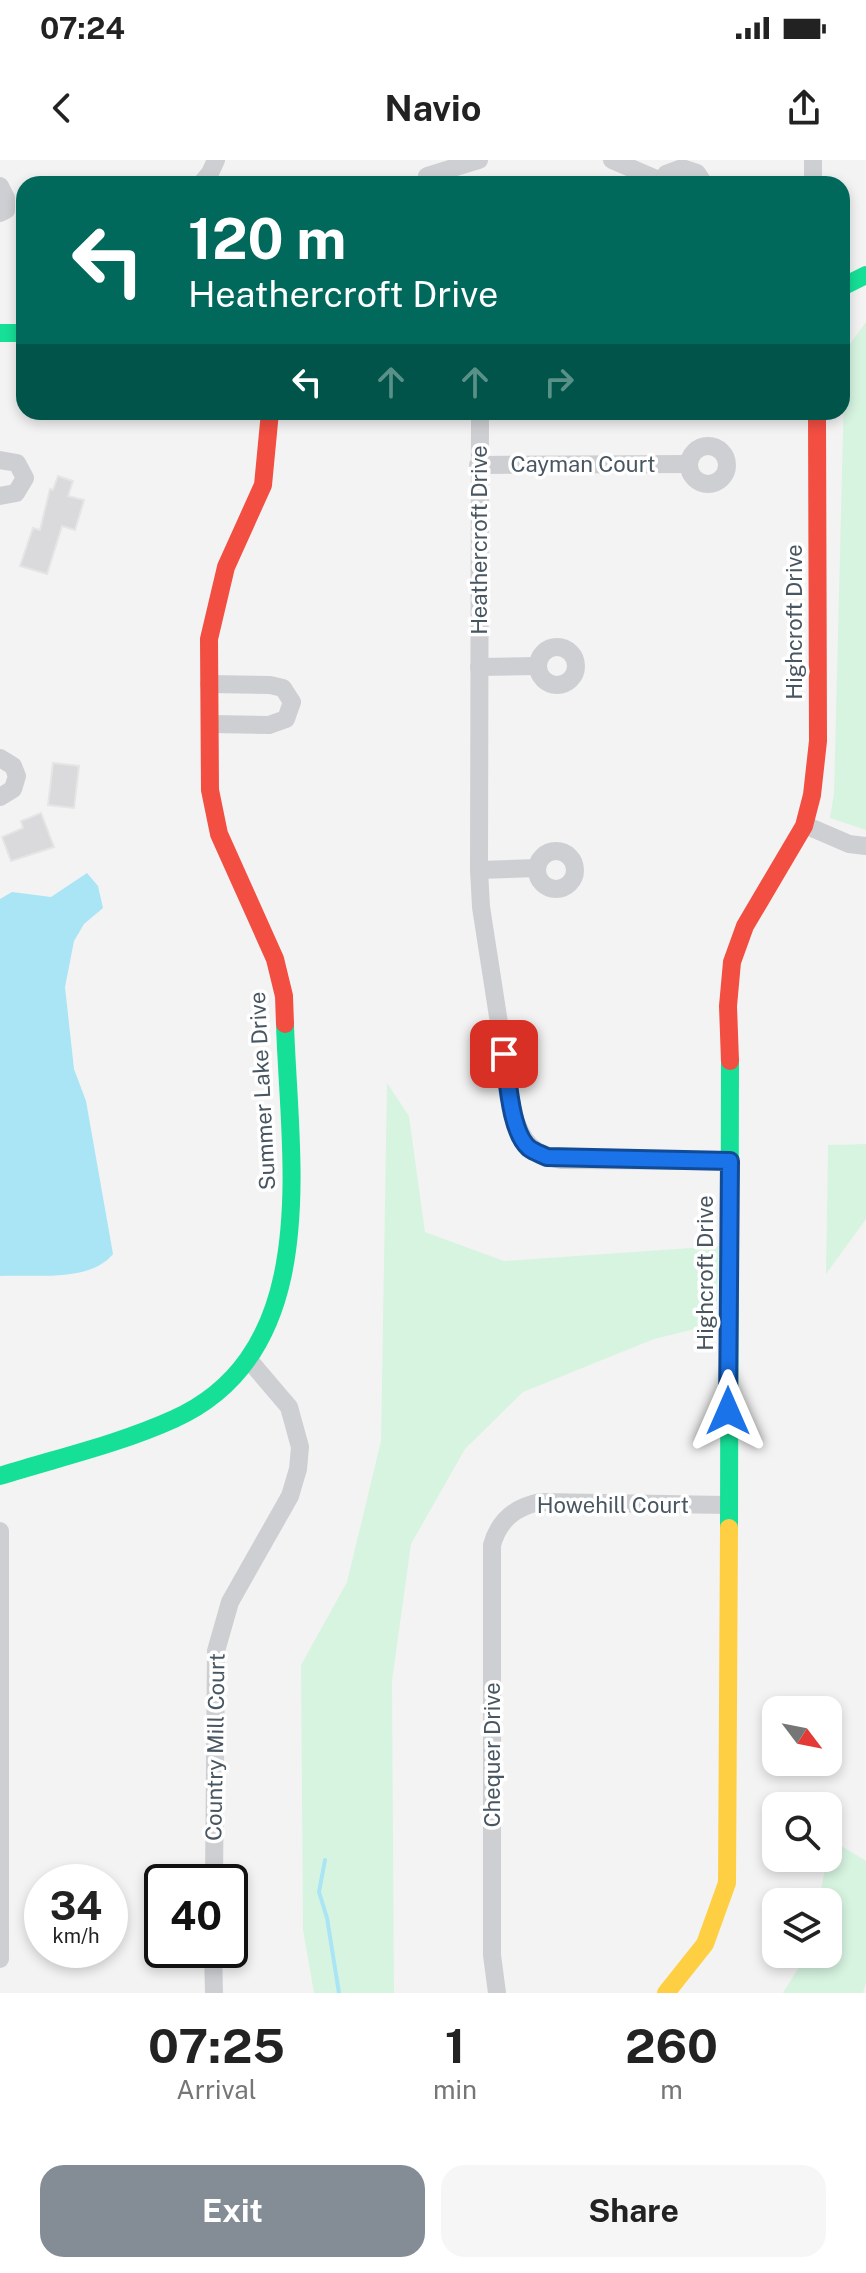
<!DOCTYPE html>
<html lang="en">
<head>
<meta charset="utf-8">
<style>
	:root { --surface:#fff; --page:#f6f6f6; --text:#222; --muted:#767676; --accent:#848d95 }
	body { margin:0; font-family:"Public Sans",sans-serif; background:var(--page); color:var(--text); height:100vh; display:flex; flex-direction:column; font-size:30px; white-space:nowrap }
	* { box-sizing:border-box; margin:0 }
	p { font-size:26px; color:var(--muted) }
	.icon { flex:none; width:44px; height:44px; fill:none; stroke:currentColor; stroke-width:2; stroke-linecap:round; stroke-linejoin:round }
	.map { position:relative; height:1833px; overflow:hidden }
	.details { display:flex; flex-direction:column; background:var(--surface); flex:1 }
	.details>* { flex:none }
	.banner { position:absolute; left:16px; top:16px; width:834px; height:244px; border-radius:24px; box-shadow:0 4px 12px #0003; background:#00695c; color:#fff; overflow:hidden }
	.needle { width:52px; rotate:122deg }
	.tools { position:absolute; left:762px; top:1536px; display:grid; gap:16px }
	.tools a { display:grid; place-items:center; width:80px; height:80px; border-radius:16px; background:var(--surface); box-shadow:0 4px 12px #0003; font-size:40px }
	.speed { position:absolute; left:24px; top:1704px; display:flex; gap:16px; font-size:40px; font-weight:700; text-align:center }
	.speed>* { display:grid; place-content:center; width:104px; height:104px; border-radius:50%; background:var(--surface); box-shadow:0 4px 12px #0003; line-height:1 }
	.speed small { font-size:20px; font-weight:400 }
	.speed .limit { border:4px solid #111; border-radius:12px; background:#fff; color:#111 }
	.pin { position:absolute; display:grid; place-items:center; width:68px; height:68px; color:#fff; margin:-34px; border-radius:16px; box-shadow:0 4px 12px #0006 }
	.me { position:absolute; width:88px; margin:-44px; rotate:0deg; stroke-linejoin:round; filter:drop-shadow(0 0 6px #0008) }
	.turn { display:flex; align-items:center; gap:28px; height:168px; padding:0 40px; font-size:36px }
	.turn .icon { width:104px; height:104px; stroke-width:2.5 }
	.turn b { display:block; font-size:56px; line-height:68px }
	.lanes { display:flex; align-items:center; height:76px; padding:0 40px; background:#0003; justify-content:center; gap:40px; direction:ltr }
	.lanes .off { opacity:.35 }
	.eta { display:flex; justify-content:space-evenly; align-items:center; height:136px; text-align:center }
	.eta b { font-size:48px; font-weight:700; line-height:56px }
	.action { display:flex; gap:16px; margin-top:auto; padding:16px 40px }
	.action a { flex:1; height:92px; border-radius:24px; background:var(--accent); color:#fff; font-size:32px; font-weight:700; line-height:92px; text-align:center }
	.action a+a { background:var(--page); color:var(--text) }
	.status { display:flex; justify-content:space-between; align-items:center; height:56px; padding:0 40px; background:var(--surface); direction:ltr }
	.status svg { height:22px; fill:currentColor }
	header { display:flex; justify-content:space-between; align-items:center; height:104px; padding:0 40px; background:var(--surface); font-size:36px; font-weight:700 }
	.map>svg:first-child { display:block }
	.green { fill:#d7f4e1 }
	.water { fill:#a9e5f4 }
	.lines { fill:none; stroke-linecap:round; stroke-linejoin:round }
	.stream { stroke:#a9e5f4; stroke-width:4 }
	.building { fill:#dadadc; stroke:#e5e5e6; stroke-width:2 }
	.street { stroke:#cdcfd2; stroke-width:18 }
	.fast { stroke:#16e098; stroke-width:18 }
	.slow { stroke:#ffcf43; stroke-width:18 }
	.jam { stroke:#f24e42; stroke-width:18 }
	.route-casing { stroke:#114b97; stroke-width:20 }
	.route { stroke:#1a73e8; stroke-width:14 }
	.labels { text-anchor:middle; stroke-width:7; stroke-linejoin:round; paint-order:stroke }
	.street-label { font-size:22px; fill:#485662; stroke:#fff }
</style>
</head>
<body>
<div class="status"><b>07:24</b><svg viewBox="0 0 49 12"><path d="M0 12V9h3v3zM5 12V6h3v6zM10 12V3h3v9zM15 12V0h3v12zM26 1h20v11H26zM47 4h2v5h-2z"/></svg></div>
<header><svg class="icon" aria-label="back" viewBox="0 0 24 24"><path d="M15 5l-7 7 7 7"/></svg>Navio<svg class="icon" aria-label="share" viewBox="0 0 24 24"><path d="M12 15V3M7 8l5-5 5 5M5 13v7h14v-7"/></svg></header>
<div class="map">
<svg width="866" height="1833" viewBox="0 0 866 1833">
	<rect width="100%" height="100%" fill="#f4f3f3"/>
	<!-- green -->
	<g class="green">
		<path d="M866 162V670L830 658 834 633 845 191Z"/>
		<path d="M387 923 409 956 425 1072 504 1101 719 1086 716 1164 654 1179 523 1232 465 1289 411 1384 392 1521 394 1833H314L303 1770 301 1505 347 1422 381 1281Z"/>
		<path d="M866 984V1059L826 1114 828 985Z"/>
		<path d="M830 1679 866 1701V1822L863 1833H783L807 1794H828V1742H819Z"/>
	</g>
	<!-- water -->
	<path class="water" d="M87 713 98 726 103 748 84 764 74 781 65 827 74 909 86 941 113 1094C89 1123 36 1114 0 1116V739L12 732 51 737Z"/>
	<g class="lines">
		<!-- stream -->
		<path class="stream" d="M325 1700 319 1732 327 1758 339 1833"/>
	</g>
	<!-- building -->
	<g class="building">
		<path d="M58 316 73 321 68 336 84 340 75 370 62 366 47 414 20 406 33 368 40 370 50 329 53 330Z"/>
		<path d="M53 603 79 606 74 648 48 645Z"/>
		<path d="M41 653 54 687 11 701 2 677 23 668 21 661Z"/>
	</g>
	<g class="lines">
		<!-- street -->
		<g class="street">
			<path d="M612 0 661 21"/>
			<path d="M427 16 479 0"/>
			<path d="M201 24 210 13 216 0"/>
			<path d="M661 24 666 14 682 8 697 13 704 24"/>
			<path d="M813 24V0"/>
			<path d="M0 26 6 38V50L0 53"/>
			<path d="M480 252 479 710 481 747 513 953C522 981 532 995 562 1000L730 1001"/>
			<circle cx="708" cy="305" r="19"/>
			<path d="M0 300 17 303 25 318 16 333 0 336"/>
			<path d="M478 305 689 304"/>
			<circle cx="557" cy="506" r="19"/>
			<path d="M479 507 537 506"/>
			<path d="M209 524 270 525 283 528 292 542 286 559 269 565 211 564"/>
			<path d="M0 598 13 606 17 616 13 629 0 637"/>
			<path d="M805 665 849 684 866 686"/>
			<circle cx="556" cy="710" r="19"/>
			<path d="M479 710 537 708"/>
			<path d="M0 1371V1799"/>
			<path d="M214 1722 216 1491 230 1442 290 1336 298 1309 300 1287 289 1247 249 1200"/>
			<path d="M213 1790 214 1833"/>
			<path d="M497 1833 492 1795V1385C499 1360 515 1347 540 1342L727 1345"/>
		</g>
		<!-- fast -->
		<g class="fast">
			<path d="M842 127 866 115"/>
			<path d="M0 173H24"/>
			<path d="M0 1316C57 1298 119 1284 174 1259 325 1191 289 997 285 864"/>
			<path d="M729 1368 730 901"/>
		</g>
		<!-- slow -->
		<path class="slow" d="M666 1833 705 1784 727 1723 729 1368"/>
		<!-- jam -->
		<g class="jam">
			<path d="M270 252 263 325 226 407 209 479 210 630 219 674 275 799 284 836 285 864"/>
			<path d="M730 901 728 846 732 802 745 766 804 666 812 635 818 581 817 252"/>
		</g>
	</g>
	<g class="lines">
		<!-- route casing -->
		<g class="route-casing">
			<path id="route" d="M504 894C508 918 510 972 529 988 534 992 541 994 547 997L730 1001 728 1251"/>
		</g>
		<!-- route -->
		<use href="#route" class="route"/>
	</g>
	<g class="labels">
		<!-- street labels -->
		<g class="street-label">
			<text x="583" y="312">Cayman Court</text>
			<text transform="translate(479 380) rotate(-90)" y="8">Heathercroft Drive</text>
			<text transform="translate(794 462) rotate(-90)" y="8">Highcroft Drive</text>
			<text transform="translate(262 931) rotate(-93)" y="8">Summer Lake Drive</text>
			<text transform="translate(705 1113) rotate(-90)" y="8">Highcroft Drive</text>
			<text x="613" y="1353">Howehill Court</text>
			<text transform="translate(215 1587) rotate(-89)" y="8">Country Mill Court</text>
			<text transform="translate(492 1595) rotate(-90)" y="8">Chequer Drive</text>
		</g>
	</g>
</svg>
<div class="tools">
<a><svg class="needle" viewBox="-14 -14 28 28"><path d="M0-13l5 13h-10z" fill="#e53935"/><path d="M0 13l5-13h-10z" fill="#767676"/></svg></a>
<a><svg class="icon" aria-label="search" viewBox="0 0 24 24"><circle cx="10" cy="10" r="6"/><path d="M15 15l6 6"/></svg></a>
<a><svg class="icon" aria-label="layers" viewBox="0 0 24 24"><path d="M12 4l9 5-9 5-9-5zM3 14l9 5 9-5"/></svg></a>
</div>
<div class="speed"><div>34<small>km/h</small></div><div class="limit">40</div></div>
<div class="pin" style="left:504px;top:894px;background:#d93025"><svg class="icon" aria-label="arrive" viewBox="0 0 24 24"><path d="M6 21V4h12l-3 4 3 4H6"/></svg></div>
<svg class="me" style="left:728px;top:1251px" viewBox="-20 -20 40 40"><path d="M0-17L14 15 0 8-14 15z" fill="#1a73e8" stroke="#fff" stroke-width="4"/></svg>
<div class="banner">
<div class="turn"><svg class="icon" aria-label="left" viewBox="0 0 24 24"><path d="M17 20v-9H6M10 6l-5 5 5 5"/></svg><div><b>120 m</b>Heathercroft Drive</div></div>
<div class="lanes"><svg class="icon" aria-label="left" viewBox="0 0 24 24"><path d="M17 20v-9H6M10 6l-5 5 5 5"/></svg><svg class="icon off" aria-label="ahead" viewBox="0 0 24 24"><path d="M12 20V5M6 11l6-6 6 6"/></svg><svg class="icon off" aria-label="ahead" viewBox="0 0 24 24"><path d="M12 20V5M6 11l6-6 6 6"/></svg><svg class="icon off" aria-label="right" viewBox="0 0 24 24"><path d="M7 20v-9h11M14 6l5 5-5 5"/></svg></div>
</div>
</div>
<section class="details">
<div class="eta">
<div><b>07:25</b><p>Arrival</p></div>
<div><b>1</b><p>min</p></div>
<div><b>260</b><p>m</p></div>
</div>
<div class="action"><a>Exit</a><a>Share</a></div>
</section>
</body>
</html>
